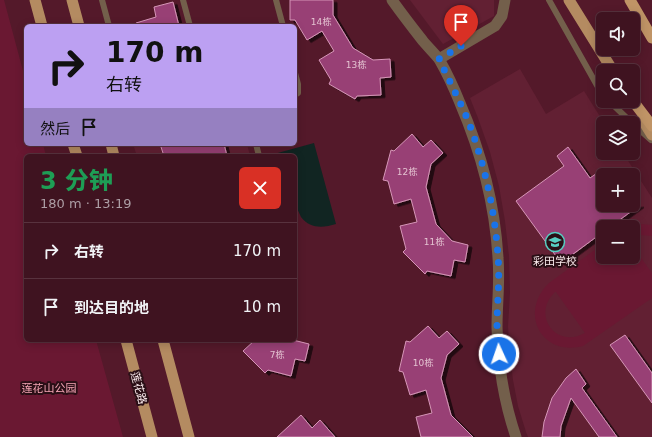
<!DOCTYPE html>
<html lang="zh">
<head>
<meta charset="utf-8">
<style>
	:root { --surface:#3f1320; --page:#4a202d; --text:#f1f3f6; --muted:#ad9ea5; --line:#58323e }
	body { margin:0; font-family:"DejaVu Sans","Noto Sans SC",sans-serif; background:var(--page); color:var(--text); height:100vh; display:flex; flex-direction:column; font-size:15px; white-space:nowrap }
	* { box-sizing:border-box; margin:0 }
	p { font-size:13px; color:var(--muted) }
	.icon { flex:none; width:22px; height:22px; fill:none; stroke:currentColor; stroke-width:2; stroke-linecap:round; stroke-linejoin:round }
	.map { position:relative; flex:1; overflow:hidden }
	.details { position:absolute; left:24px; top:154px; width:273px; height:188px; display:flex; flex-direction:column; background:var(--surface); border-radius:6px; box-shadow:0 2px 10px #0003,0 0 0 1px var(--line) }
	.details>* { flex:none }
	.top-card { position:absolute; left:24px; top:24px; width:273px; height:122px; border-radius:6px; box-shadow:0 2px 10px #0003,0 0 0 1px var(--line); background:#bca0f2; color:#111; overflow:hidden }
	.tools { position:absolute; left:596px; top:12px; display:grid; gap:8px }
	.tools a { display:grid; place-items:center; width:44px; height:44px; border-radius:6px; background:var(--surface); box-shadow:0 2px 10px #0003,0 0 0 1px var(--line); font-size:20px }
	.pin { position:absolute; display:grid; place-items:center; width:34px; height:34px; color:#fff; margin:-41px -17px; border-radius:50% 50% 50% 0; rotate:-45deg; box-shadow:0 0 4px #0007 }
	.pin .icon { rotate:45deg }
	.me { position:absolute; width:44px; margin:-22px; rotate:357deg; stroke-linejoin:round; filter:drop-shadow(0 0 3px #0008) }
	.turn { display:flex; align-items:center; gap:14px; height:84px; padding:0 16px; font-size:18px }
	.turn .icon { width:52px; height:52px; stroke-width:2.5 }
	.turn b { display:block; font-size:28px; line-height:34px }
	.then { display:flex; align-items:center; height:38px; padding:0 16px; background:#0003; gap:8px; font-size:15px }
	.round { display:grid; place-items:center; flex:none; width:42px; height:42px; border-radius:6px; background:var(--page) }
	.overview { display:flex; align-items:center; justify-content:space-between; height:68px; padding:0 16px }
	h1 { font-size:24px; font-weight:800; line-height:30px; color:#1e9e55 }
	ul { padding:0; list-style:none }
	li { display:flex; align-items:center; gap:12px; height:56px; padding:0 16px; border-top:1px solid var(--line) }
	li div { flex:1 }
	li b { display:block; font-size:15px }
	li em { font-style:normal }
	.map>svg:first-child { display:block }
	.built { fill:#622033; fill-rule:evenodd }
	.green { fill:#6a1832; fill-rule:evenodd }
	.water { fill:#112522 }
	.building { fill:#984174; stroke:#d696b8; filter:url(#shadow) }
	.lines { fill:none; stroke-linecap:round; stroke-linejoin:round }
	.service { stroke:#735f4b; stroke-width:6 }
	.minor { stroke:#735f4b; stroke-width:11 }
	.primary { stroke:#b48b61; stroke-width:11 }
	.trunk { stroke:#c09466; stroke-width:11 }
	.route { stroke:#1a73e8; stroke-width:7; stroke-dasharray:0 12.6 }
	.labels { text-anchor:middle; stroke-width:4; stroke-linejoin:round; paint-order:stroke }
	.number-label { font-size:9px; fill:#e3c1d0 }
	.poi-label { font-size:11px; fill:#fcecee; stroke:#2a0f16 }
	.park-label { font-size:11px; fill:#f4a4b4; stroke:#2a0f16 }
	.street-label { font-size:11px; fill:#fcecee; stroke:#2a0f16 }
</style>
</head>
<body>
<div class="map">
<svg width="652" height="437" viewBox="0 0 652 437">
	<defs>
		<filter id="shadow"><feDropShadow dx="4" dy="2.5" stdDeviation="0" flood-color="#0009"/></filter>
	</defs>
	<rect width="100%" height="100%" fill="#54192a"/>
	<!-- built -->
	<g class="built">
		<path d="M410 0H494V16L443 44Z"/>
		<path d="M520 69 546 114 584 91 604 123H603V153H623L652 198V437H528L526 432 518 406 513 380 510 353 508 327 510 292 509 256 505 221 499 186 490 152 478 118 470 98ZM603 175H633V205H603ZM603 227H633V257H603Z"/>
		<path d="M133 144H247L250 156H137Z"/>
	</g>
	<!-- green -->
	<g class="green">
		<path d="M0 0H4L26 82V144H43L46 156H26V340H96L123 437H0Z"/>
		<path d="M639 224 652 225V236L640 235 633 236V227H628Z"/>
		<path d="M603 244V257H633V247L652 273V298L583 346C542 357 518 313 549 283ZM555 292H556L585 333C556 349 531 315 555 292Z"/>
	</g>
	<!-- water -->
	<path class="water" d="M314 143 336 224C323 228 310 229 301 217 299 213 298 209 295 206V156H275L274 154Z"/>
	<!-- building -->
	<g class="building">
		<path d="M290 0H333V15L353 48 373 60 390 59 391 77 380 78 381 95 357 96 355 99 329 84 331 80 319 60 334 51 322 31 307 40 295 20H290Z"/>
		<path d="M173 2 179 26H136V23L156 17 154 7Z"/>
		<path d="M412 134 423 147 431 140 443 153 431 164 426 187 436 224 452 241 468 245 465 262 454 260 451 276 427 271 425 274 403 252 406 249 400 226 417 222 411 199 394 204 388 181 383 180 391 150 394 151Z"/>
		<path d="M160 144H224L227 156H164Z"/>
		<path d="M568 147 590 178 603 169V205H640L610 227H603V232L561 263 516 201 564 166 557 156Z"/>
		<path d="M428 326 439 338 447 331 459 344 447 355 441 378 451 415 473 437H421L416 417 432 413 426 390 410 395 403 372 399 371 406 341 410 342Z"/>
		<path d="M625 335 652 373V403L610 345Z"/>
		<path d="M255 340H293L309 344 305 361 295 359 291 376 268 370 265 373 243 351Z"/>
		<path d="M576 369 586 384 582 388 617 437H599L571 398 561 426 560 437H542L544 422 552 398 566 378Z"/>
		<path d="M301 415 312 428 320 420 335 437H277Z"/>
	</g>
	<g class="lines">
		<!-- service -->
		<g class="service">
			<path d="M102 0 109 26"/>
			<path d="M183 0 190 26"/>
			<path d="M276 0 283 26"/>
			<path d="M549 0 603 96"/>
			<path d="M295 73 298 84V93L295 95"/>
			<path d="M609 101 632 123"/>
			<path d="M633 124 651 140"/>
			<path d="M256 144 259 156"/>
		</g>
		<!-- minor -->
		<g class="minor">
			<path d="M392 0C402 14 412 27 423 41 428 47 434 53 439 59 447 73 454 88 460 103 481 152 495 204 498 258 500 281 497 304 497 327 498 364 504 402 516 437"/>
			<path d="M439 59 495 26 502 16 505 0"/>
		</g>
		<!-- primary -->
		<g class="primary">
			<path d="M35 0 42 26"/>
			<path d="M72 0 79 26"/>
			<path d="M569 0 613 71"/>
			<path d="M642 119 652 135"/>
			<path d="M73 144 77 156"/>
			<path d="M111 144 114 156"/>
			<path d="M126 340 152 437"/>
			<path d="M163 340 189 437"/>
		</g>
		<!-- trunk -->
		<g class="trunk">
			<path d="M630 0 652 38"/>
			<path d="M633 101 652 126"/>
		</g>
	</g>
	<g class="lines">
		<!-- route -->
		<path class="route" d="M461 46 439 59C449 80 460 101 469 123 485 166 495 211 498 257 500 280 497 303 497 327 497 336 498 345 499 354"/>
	</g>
	<!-- icons -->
	<defs>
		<g id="school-ring" transform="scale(1)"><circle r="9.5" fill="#2a0f16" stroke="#57cec2" stroke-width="1.5"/><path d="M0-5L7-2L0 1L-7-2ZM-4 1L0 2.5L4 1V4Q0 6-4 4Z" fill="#57cec2"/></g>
	</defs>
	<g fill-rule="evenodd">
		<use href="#school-ring" x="555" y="242"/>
	</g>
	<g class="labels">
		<!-- number labels -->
		<g class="number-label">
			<text x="321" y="25">14栋</text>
			<text x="356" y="68">13栋</text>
			<text x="407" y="175">12栋</text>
			<text x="434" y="245">11栋</text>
			<text x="277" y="358">7栋</text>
			<text x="423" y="366">10栋</text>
		</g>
		<!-- poi labels -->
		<g class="poi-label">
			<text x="555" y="265">彩田学校</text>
		</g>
		<!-- park labels -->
		<g class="park-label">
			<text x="49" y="392">莲花山公园</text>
		</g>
		<!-- street labels -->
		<g class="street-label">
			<text transform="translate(139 388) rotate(75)" y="4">莲花路</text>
		</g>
	</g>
</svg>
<div class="tools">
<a><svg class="icon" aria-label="sound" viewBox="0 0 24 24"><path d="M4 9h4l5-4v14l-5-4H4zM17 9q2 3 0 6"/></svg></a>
<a><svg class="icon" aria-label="search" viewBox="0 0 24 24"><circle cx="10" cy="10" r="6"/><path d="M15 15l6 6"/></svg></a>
<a><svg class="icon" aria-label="layers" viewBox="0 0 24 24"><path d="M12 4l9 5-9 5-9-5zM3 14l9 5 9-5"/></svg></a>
<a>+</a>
<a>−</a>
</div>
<div class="pin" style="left:461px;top:46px;background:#d93025"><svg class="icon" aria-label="arrive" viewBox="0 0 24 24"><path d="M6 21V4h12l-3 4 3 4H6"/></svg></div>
<svg class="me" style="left:499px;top:354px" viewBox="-20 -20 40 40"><circle r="17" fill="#1a73e8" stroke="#fff" stroke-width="3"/><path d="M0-11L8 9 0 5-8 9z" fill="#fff"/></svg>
<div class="top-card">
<div class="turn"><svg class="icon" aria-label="right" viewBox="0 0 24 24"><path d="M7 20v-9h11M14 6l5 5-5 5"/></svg><div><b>170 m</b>右转</div></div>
<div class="then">然后<svg class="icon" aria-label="arrive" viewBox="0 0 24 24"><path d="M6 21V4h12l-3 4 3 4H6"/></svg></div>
</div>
<section class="details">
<div class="overview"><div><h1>3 分钟</h1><p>180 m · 13:19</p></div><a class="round" style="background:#d93025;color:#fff"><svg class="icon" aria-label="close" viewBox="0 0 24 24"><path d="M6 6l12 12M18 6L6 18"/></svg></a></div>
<ul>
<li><svg class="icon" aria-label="right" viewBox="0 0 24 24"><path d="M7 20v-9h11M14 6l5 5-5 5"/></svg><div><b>右转</b></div><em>170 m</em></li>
<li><svg class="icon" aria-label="arrive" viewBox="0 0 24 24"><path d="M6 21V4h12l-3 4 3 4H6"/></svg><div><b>到达目的地</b></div><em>10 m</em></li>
</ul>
</section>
</div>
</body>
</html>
